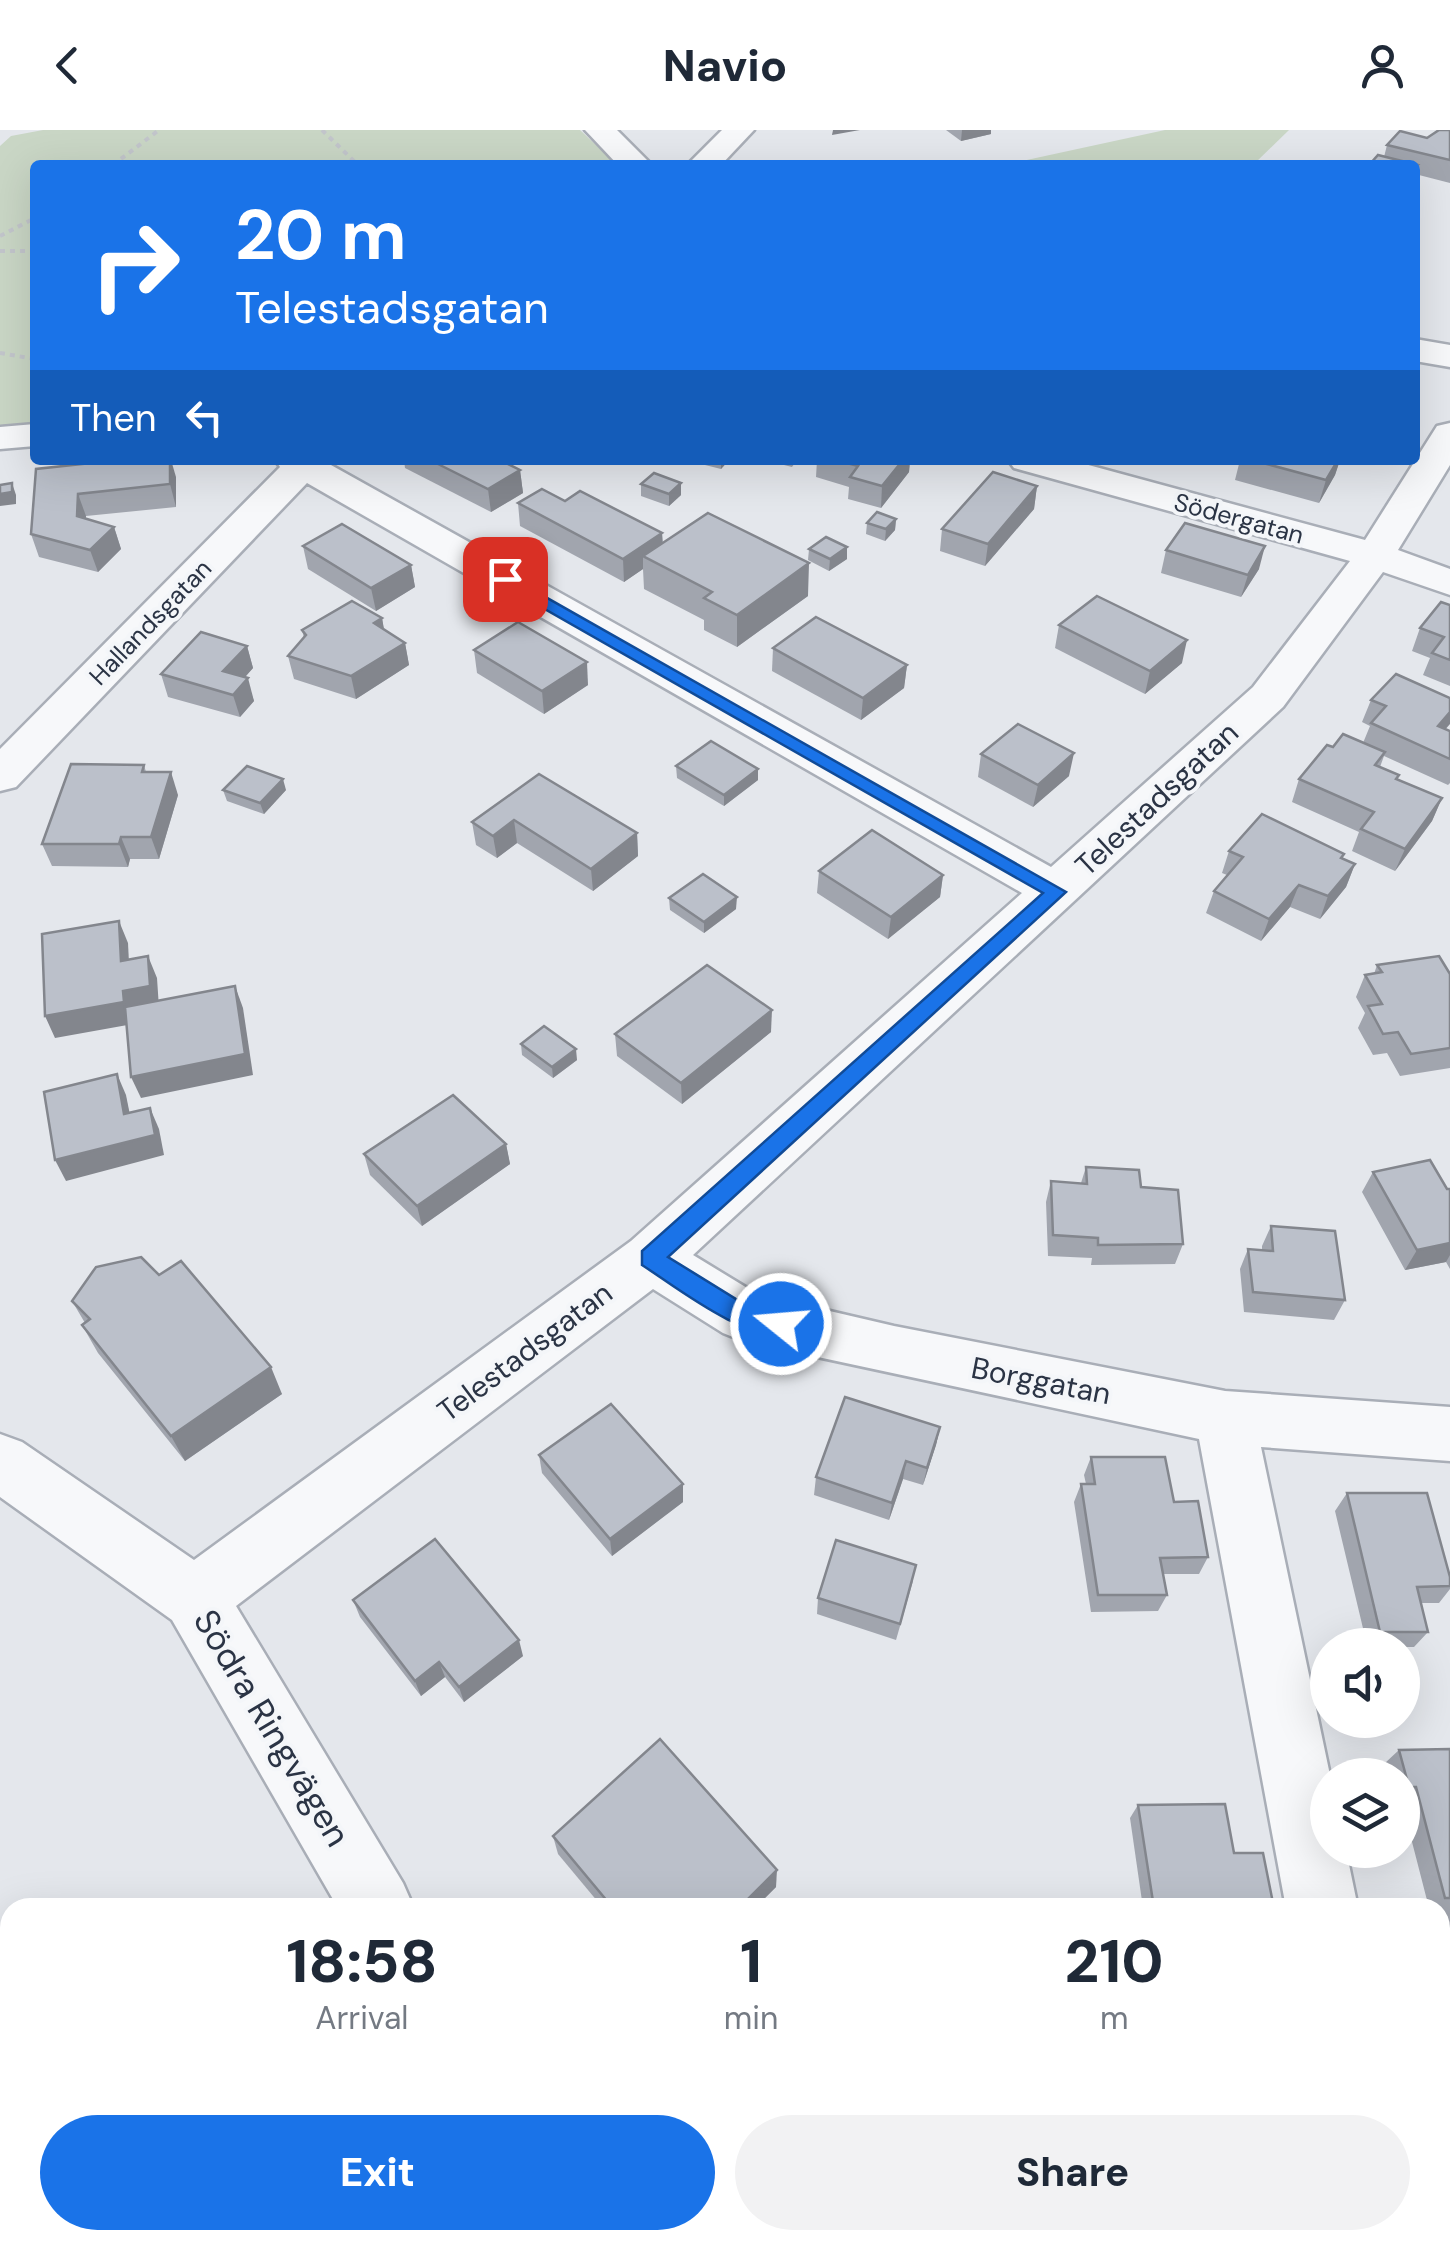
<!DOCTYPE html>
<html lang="en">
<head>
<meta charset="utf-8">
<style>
	:root { --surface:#fff; --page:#f2f2f3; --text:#1f2937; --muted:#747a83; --accent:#1a73e8 }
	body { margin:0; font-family:"DM Sans",sans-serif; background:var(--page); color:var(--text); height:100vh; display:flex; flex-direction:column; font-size:38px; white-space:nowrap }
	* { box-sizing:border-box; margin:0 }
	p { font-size:32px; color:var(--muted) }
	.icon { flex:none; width:55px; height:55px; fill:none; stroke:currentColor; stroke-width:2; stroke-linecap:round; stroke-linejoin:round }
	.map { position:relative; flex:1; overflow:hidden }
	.sheet { position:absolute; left:0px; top:1768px; width:1450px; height:352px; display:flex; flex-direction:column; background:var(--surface); border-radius:30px 30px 0 0; box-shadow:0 10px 40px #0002 }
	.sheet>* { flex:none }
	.top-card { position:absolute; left:30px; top:30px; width:1390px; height:305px; border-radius:10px; box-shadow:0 10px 40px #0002; background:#1a73e8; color:#fff; overflow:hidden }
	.buttons { position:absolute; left:1310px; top:1498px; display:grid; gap:20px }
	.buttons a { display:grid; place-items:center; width:110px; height:110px; border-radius:50%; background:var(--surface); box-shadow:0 10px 40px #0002; font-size:50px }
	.pin { position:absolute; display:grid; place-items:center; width:85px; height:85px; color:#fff; margin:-42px; border-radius:20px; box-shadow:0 5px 15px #0006 }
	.me { position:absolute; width:110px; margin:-55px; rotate:287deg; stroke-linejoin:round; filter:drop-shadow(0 0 8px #0008) }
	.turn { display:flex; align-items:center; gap:35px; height:210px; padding:0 40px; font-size:45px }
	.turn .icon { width:130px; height:130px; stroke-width:2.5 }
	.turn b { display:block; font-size:70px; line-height:85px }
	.then { display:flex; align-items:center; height:95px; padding:0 40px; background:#0003; gap:20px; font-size:38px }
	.eta { display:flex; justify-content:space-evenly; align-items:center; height:170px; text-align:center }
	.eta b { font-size:60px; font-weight:800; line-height:70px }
	.cta { display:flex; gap:20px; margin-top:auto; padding:20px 40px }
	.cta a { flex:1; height:115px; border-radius:60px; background:var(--accent); color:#fff; font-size:40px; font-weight:800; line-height:115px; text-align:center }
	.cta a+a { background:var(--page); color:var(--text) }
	header { display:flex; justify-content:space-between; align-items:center; height:130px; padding:0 40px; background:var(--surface); font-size:45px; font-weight:800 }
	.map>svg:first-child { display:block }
	.green { fill:#c9d6c5 }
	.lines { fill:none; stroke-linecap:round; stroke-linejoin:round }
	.minor-casing { stroke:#a9aeb7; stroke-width:5 }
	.path { stroke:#c2c5cb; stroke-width:4; stroke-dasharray:5 5; stroke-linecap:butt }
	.minor { fill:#f7f8fa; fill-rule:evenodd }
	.wall { fill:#a1a5ae }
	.shaded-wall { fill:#83868d }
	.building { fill:#bbc0ca; stroke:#83868d; stroke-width:2.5 }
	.route { fill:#1a73e8; stroke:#114b97; stroke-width:2.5 }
	.labels { text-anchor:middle; stroke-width:8; stroke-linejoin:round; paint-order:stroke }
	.far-street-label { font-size:25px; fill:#2b3445; stroke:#f4f6f9 }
	.street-label { font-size:30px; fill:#2b3445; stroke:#f4f6f9 }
	.near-street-label { font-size:35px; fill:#2b3445; stroke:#f4f6f9 }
</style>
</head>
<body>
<header><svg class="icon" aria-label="back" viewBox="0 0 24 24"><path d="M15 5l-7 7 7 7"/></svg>Navio<svg class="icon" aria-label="person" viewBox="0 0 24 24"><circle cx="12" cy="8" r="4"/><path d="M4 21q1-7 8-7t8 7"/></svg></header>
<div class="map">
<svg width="1450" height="2119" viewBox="0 0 1450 2119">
	<rect width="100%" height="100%" fill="#e4e7ec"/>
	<!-- green -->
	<g class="green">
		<path d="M43 0H580L617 35H35V307L0 310V16L11 6Z"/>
		<path d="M1165 0H1289L1253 35H1052L1022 31Z"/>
	</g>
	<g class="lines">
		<!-- minor casing -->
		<g class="minor-casing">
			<g id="minor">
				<path d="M585 0H617L652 35H618Z"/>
				<path d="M722 0H754L721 35H687Z"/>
				<path d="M1415 209 1450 215V237L1415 231Z"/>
				<path d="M1450 293V335L1398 420 1450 439V465L1383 442 1283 577 693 1125 757 1164 894 1196 1225 1261 1450 1277V1331L1261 1317 1330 1645 1328 1720H1346L1358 1778H1286L1199 1309 743 1211 723 1203 653 1159 236 1476 403 1753 414 1778H338L172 1490 0 1367V1304L22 1312 194 1430 631 1111 1022 763 307 353 16 657 0 661V619L280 337 275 330H322L1051 737 1253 557 1350 431 1014 338 1008 330H1070L1365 410 1437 296Z"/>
				<path d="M35 294V316L0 319V297Z"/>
				<path d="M0 1879 10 1884V1974L0 1970Z"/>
				<path d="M52 2110H132L135 2119H55Z"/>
				<path d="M487 2110H567L569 2119H489Z"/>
				<path d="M1348 2110H1428L1430 2119H1350Z"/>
			</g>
		</g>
		<!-- path -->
		<g class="path">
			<path d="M322 0 358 35"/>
			<path d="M113 35 159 0"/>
			<path d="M0 106 35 88"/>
			<path d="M0 121H35"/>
			<path d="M0 223 35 229"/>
		</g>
		<!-- minor -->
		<use href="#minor" class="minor"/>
	</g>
	<!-- wall -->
	<g class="wall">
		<path d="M946 0H991V4L961 11Z"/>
		<path d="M1450 0V53L1415 44V35H1370L1378 25 1384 27 1387 15 1427 8Z"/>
		<path d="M404 330H500L520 340 523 363 491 382 405 338Z"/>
		<path d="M685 330H729L721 339Z"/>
		<path d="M764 330H797L792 337Z"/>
		<path d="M817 330H910L909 342 881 378 848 369 849 357 816 347Z"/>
		<path d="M1240 330H1340L1335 345 1319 373 1235 350Z"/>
		<path d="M36 339 176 347V377L86 386 85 389 114 397 121 419 98 442 39 427 31 404Z"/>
		<path d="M681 353V365L669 376 641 366V354Z"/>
		<path d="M1037 356 1034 379 985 436 940 421 942 399Z"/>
		<path d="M565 371 662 403 663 413 808 466 737 517 704 500V490L644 459 643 439 624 452 520 396 518 373Z"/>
		<path d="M896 389 895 400 885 411 866 404 867 393Z"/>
		<path d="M303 416 411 435 415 457 376 481 308 439Z"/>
		<path d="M809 419 847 429 829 441 808 430Z"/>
		<path d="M1166 420 1259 439 1241 467 1161 443Z"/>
		<path d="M1450 475V556L1423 545 1430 528 1412 521 1420 498Z"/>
		<path d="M382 488 384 500 405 513 409 535 356 569 294 549 288 526 304 508 302 500Z"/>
		<path d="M1059 495 1182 533 1145 564 1055 518Z"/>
		<path d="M247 516 253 538 245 547 254 571 240 587 168 567 161 544Z"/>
		<path d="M773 518 907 535 904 558 861 590 772 541Z"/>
		<path d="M474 520 588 555 544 584 477 543Z"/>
		<path d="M1371 570 1450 601V653L1448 655 1384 626 1380 637 1397 649 1442 668 1432 691 1395 741 1352 721 1359 702 1292 672 1299 649 1333 617 1363 613 1370 596 1362 592Z"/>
		<path d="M981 624 1069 646 1033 677 978 647Z"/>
		<path d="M144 635 146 642 178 665 159 729H130L128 737 52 736 42 714Z"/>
		<path d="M676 636 758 639V650L724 676 677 648Z"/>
		<path d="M539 644 637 703 638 726 593 761 517 713 497 728 476 715 472 692Z"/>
		<path d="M223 660H286L264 684 227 671Z"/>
		<path d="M1229 721 1342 729 1355 734 1346 757 1320 789 1290 777 1261 811 1206 783 1214 761 1227 745 1222 743Z"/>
		<path d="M819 741 943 745 940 767 888 809 817 763Z"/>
		<path d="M669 768 736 779 704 803 670 780Z"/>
		<path d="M1377 835 1450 844V938L1400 946 1387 923 1373 925 1358 898 1365 883 1356 867 1365 845 1374 844Z"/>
		<path d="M771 902 682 974 617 926 615 904Z"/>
		<path d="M521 914 577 930 553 948 522 925Z"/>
		<path d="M506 1014 510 1034 422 1096 370 1045 364 1024Z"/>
		<path d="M1086 1037 1141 1057 1183 1114 1175 1134 1091 1135 1092 1128 1048 1126 1046 1072 1051 1051 1081 1053Z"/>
		<path d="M1373 1042 1450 1059V1139L1446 1132 1405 1140 1362 1062Z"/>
		<path d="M1271 1096 1345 1170 1334 1190 1244 1182 1240 1139 1248 1119 1262 1120V1116Z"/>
		<path d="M159 1145 282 1264 185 1331 98 1223 82 1195 85 1193 72 1171Z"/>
		<path d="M940 1297 936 1315 923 1355 903 1349 889 1390 814 1365 816 1347Z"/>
		<path d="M539 1325 683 1354V1372L612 1426 542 1343Z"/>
		<path d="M1091 1327 1174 1372 1208 1427 1199 1444H1163L1167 1465 1158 1481 1091 1482 1074 1372 1081 1354H1086L1084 1345Z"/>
		<path d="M1347 1363 1450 1447V1459L1439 1473H1421L1428 1502 1414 1517H1402V1515H1367L1335 1381Z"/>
		<path d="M913 1451 896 1510 817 1484 818 1468Z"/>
		<path d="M353 1470 523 1526 464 1572 445 1547 421 1566 360 1487Z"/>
		<path d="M1450 1619V1809L1442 1779 1429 1778 1402 1673V1645H1388L1385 1633 1399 1620Z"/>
		<path d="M1138 1675 1234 1723 1274 1778H1143L1130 1688Z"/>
		<path d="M553 1706 776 1757 755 1778H603L558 1724Z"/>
		<path d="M746 2110H863V2112L858 2119H747Z"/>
		<path d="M1188 2110H1302L1304 2119H1189Z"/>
	</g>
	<!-- shaded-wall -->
	<g class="shaded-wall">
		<path d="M833 0H860L832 5Z"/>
		<path d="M962 0H991V4L961 11Z"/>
		<path d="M170 330H171L176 347V377L170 354Z"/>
		<path d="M721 330H729L721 339Z"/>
		<path d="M903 330H910L909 342 881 378 882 356Z"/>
		<path d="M1338 330H1340L1335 345 1319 373 1326 350Z"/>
		<path d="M520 340 523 363 491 382 488 359Z"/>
		<path d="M12 353 16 365V374L0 376V364Z"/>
		<path d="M681 353V365L669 376V364Z"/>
		<path d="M1037 356 1034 379 985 436 988 414Z"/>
		<path d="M78 364 86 386 84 409 77 386Z"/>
		<path d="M896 389 895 400 885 411 886 399Z"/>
		<path d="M114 397 121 419 98 442 90 420Z"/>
		<path d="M662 403 663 426H643V439L624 452 623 429Z"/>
		<path d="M1265 416 1259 439 1241 467 1248 445Z"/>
		<path d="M847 417V429L829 441 830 429Z"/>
		<path d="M809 433 808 466 737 517V485Z"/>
		<path d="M411 435 415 457 376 481 371 458Z"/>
		<path d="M382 488 386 511 374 493Z"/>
		<path d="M1187 510 1182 533 1145 564 1150 541Z"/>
		<path d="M405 513 409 535 356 569 351 546Z"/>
		<path d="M247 516 253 538 230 564 223 541Z"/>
		<path d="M587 532 588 555 544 584 542 561Z"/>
		<path d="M907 535 904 558 861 590 863 568Z"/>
		<path d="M248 548 254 571 240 587 233 565Z"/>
		<path d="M1450 582V594L1428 619 1438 596Z"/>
		<path d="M1074 623 1069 646 1033 677 1038 655Z"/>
		<path d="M758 639V650L724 676V665Z"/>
		<path d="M171 642 178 665 159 729 151 707Z"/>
		<path d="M283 649 286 660 264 684 260 673Z"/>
		<path d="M1442 668 1432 691 1395 741 1405 719Z"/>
		<path d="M514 690 517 713 497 728 493 706Z"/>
		<path d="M637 703 638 726 593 761 591 739Z"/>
		<path d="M121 707 130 729 128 737 119 714Z"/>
		<path d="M1355 734 1346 757 1320 789 1328 766Z"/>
		<path d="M943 745 940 767 888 809 891 787Z"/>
		<path d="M1299 755 1290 777 1261 811 1269 789Z"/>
		<path d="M737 767 736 779 704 803V792Z"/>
		<path d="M119 791 128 813 130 853 121 831Z"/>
		<path d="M148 826 157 848 159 878 133 894 55 908 45 886 123 861Z"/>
		<path d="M235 856 243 878 253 945 141 968 131 947Z"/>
		<path d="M772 880 771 902 682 974 681 953Z"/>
		<path d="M576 919 577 930 553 948 552 937Z"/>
		<path d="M117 944 126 965 134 1005 124 984Z"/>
		<path d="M150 978 159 999 164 1025 66 1051 55 1030Z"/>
		<path d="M506 1014 510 1034 422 1096 417 1076Z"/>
		<path d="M1450 1113V1125L1446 1132 1405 1140 1417 1120Z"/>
		<path d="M271 1237 282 1264 185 1331 171 1306Z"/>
		<path d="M940 1297 936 1315 923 1355 927 1338Z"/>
		<path d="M906 1331 903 1349 889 1390 892 1373Z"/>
		<path d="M683 1354V1372L612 1426 610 1409Z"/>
		<path d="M519 1510 523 1526 464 1572 459 1557Z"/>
		<path d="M439 1532 445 1547 421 1566 415 1551Z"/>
		<path d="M777 1740 776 1757 755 1778H739Z"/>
	</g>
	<!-- building -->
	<g class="building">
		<path d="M1439 0H1450V30L1387 15 1400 1 1427 8Z"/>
		<path d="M1378 25 1418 35 1415 38V35L1370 34Z"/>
		<path d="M119 330H170V354L78 364 77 386 114 397 90 420 31 404 36 339Z"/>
		<path d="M430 330H500L520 340 488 359Z"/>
		<path d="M836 330H903L882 356 850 347 858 336Z"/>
		<path d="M1252 330H1338L1326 350Z"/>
		<path d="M993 342 1037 356 988 414 942 399Z"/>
		<path d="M654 343 681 353 669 364 641 354Z"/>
		<path d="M12 353V362L0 364V355Z"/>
		<path d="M542 359 565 371 580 361 662 403 623 429 518 373Z"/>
		<path d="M877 382 896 389 886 399 867 393Z"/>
		<path d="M708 383 809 433 737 485 704 468 712 462 643 426Z"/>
		<path d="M1185 393 1265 416 1248 445 1166 420Z"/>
		<path d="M342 394 411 435 371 458 303 416Z"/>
		<path d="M826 407 847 417 830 429 809 419Z"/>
		<path d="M1097 466 1187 510 1150 541 1059 495Z"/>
		<path d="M352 471 382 488 374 493 405 513 351 546 288 526 306 505 302 500Z"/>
		<path d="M1441 472 1450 475V530L1432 523 1444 507 1420 498Z"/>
		<path d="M816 487 907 535 863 568 773 518Z"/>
		<path d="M518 492 587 532 542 561 474 520Z"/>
		<path d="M201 502 247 516 223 541 248 548 233 565 161 544Z"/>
		<path d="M1396 544 1450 568V582L1438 596 1450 601V629L1371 593 1386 576 1371 570Z"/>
		<path d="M1018 594 1074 623 1038 655 981 624Z"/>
		<path d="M1343 604 1385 622 1375 635 1399 645 1396 649 1442 668 1405 719 1361 699 1374 682 1299 649 1327 615 1333 617Z"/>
		<path d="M711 611 758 639 724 665 676 636Z"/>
		<path d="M71 634 144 635 142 642H171L151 707H121L119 714H42Z"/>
		<path d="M247 636 283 649 260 673 223 660Z"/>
		<path d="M539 644 637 703 591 739 514 690 493 706 472 692Z"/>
		<path d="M1262 684 1344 724 1341 728 1355 734 1328 766 1299 755 1269 789 1214 761 1243 727 1229 721Z"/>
		<path d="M872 700 943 745 891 787 819 741Z"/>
		<path d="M703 744 737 767 704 792 669 768Z"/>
		<path d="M119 791 121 831 148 826 150 856 123 861 124 872 45 886 42 804Z"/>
		<path d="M1439 826 1450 844V918L1411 924 1398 902 1383 904 1368 876 1382 874 1365 845 1382 842 1377 835Z"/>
		<path d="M707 835 772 880 681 953 615 904Z"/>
		<path d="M235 856 245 924 131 947 125 877Z"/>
		<path d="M544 896 576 919 552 937 521 914Z"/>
		<path d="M117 944 124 984 150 978 155 1005 55 1030 44 962Z"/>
		<path d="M453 965 506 1014 417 1076 364 1024Z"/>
		<path d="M1430 1030 1447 1059H1450V1113L1417 1120 1373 1042Z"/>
		<path d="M1086 1037 1139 1040 1141 1057 1178 1060 1183 1114 1098 1115V1108L1053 1105 1051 1051 1087 1054Z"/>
		<path d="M1271 1096 1335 1101 1345 1170 1253 1162 1248 1119 1273 1121Z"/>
		<path d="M141 1127 159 1145 181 1131 271 1237 171 1306 82 1195 90 1189 72 1171 96 1137Z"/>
		<path d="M845 1267 940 1297 927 1338 906 1331 892 1373 816 1347Z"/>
		<path d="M611 1274 683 1354 610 1409 539 1325Z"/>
		<path d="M1091 1327H1165L1174 1372 1198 1371 1208 1427 1160 1428 1167 1465H1098L1081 1354H1095Z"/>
		<path d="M1347 1363H1427L1450 1447V1456L1417 1457 1428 1502H1380Z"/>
		<path d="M435 1409 519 1510 459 1557 439 1532 415 1551 353 1470Z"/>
		<path d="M836 1410 916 1435 900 1494 818 1468Z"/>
		<path d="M660 1609 777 1740 739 1778H613L553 1706Z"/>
		<path d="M1450 1619V1768H1445L1416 1657H1409L1399 1620Z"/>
		<path d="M1225 1674 1234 1723H1263L1274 1778H1154L1138 1675Z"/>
		<path d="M747 2110H863V2112L850 2114 851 2119H749Z"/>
		<path d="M1200 2110H1302L1304 2119H1201Z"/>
	</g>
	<!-- route -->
	<path class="route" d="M505 444 1066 762 668 1127 749 1177 789 1187 793 1194 789 1202C750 1216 675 1156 642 1135V1121L1043 763 499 453 497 449Z"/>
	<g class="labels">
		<!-- far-street labels -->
		<g class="far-street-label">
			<text transform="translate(1239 388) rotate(15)" y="9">Södergatan</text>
			<text transform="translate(150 492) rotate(-46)" y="9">Hallandsgatan</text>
		</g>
		<!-- street labels -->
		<g class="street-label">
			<text transform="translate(1157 669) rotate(-43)" y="10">Telestadsgatan</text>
			<text transform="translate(525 1222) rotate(-37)" y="10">Telestadsgatan</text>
			<text transform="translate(1041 1251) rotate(11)" y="10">Borggatan</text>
		</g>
		<!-- near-street labels -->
		<g class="near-street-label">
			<text transform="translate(272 1598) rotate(59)" y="12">Södra Ringvägen</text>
		</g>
	</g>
</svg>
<div class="buttons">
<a><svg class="icon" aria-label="sound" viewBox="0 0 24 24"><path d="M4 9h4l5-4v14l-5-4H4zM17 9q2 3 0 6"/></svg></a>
<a><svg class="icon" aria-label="layers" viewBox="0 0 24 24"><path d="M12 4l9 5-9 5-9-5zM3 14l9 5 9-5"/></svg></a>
</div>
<div class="pin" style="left:505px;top:449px;background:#d93025"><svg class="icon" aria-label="arrive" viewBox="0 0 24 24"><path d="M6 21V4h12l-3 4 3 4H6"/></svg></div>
<svg class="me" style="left:781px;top:1194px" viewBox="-20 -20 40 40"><circle r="17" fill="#1a73e8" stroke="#fff" stroke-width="3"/><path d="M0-11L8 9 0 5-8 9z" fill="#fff"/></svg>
<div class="top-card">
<div class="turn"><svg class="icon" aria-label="right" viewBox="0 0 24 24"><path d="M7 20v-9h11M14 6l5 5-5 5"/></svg><div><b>20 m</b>Telestadsgatan</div></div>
<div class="then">Then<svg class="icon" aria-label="left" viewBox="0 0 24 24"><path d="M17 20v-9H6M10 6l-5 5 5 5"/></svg></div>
</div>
<section class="sheet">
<div class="eta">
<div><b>18:58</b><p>Arrival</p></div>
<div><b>1</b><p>min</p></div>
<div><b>210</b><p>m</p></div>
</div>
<div class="cta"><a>Exit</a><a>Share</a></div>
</section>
</div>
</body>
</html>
